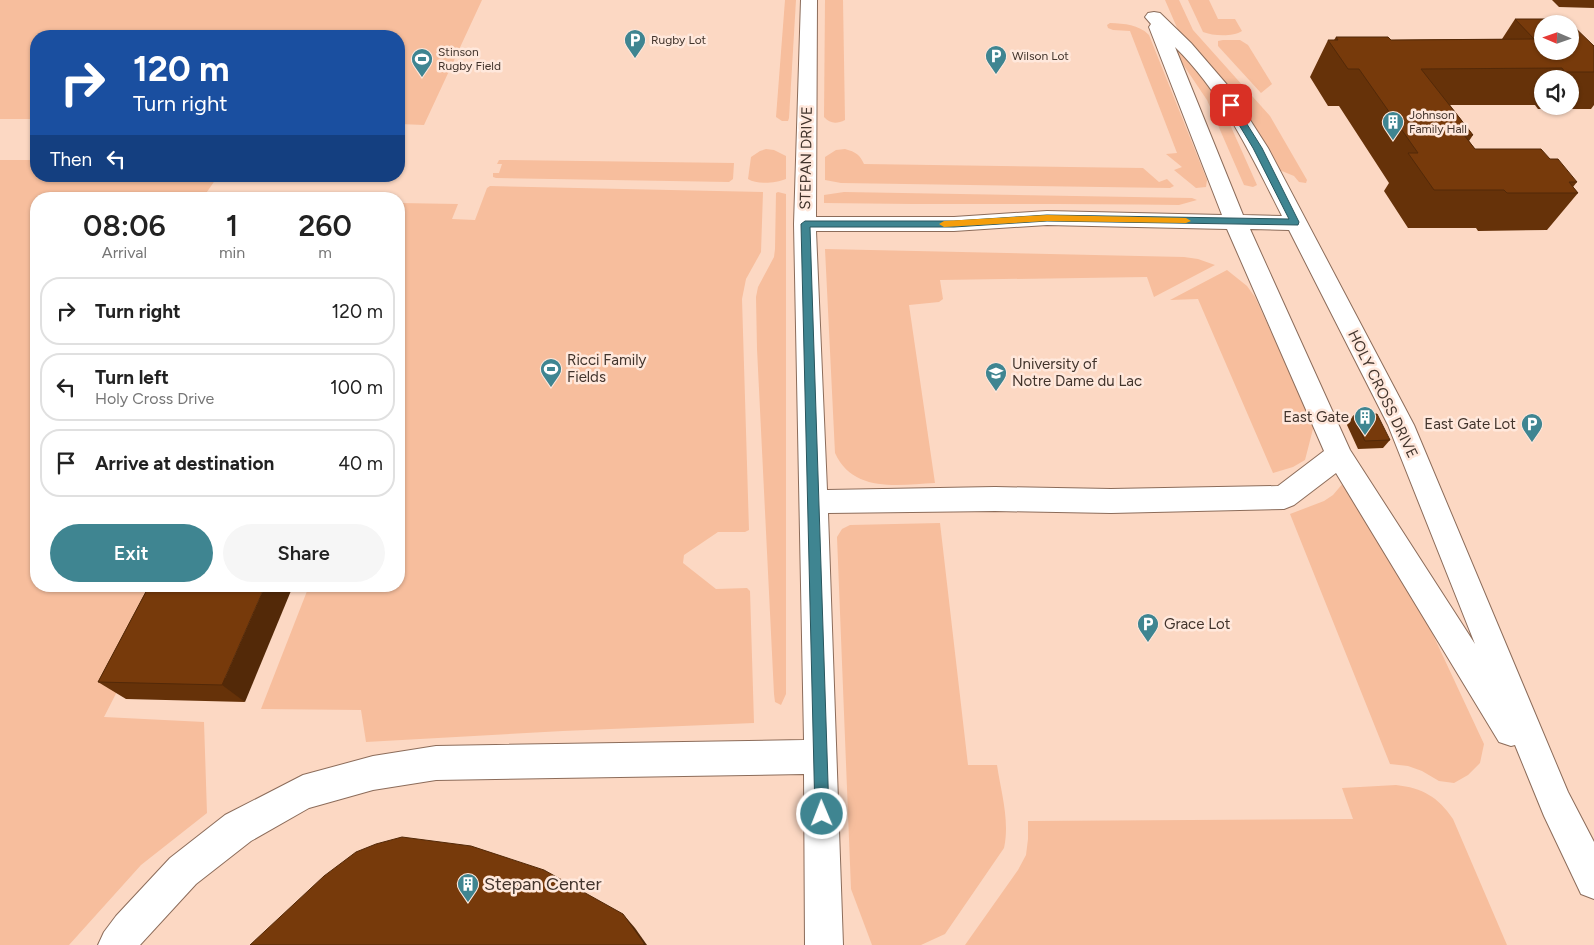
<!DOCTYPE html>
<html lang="en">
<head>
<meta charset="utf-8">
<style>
	:root { --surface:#fff; --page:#f6f6f6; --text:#222; --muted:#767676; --line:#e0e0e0; --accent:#3f8591 }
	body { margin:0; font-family:Figtree,sans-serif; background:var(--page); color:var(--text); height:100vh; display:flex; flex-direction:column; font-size:19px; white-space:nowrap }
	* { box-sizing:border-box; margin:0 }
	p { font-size:16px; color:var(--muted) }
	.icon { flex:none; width:28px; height:28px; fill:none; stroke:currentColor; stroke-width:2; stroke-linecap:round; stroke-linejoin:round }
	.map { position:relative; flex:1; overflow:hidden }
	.panel { position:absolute; left:30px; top:192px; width:375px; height:400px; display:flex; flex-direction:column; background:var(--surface); border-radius:20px; box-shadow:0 1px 4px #0004 }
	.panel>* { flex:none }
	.guide { position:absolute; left:30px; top:30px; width:375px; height:152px; border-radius:20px; box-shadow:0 1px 4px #0004; background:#1a4fa0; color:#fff; overflow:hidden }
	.needle { width:32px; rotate:272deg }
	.fabs { position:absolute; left:1534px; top:15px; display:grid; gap:10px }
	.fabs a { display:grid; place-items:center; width:45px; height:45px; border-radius:50%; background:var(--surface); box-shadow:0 1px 4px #0004; font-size:25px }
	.pin { position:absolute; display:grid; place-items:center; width:42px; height:42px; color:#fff; margin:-21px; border-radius:10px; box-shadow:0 2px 8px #0006 }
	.me { position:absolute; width:55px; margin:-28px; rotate:359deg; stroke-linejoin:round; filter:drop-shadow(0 0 4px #0008) }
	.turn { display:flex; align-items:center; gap:18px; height:105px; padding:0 20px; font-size:22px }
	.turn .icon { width:65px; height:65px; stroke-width:2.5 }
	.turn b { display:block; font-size:35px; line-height:42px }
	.then { display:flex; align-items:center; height:48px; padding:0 20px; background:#0003; gap:10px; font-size:19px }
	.eta { display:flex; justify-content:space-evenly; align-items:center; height:85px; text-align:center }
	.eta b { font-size:30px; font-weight:600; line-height:35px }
	.action { display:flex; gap:10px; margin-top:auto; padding:10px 20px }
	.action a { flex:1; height:58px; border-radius:30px; background:var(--accent); color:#fff; font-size:20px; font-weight:600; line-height:58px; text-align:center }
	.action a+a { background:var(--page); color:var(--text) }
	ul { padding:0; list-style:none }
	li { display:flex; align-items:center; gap:15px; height:68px; margin:0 10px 8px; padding:0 10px; border:2px solid var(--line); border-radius:20px }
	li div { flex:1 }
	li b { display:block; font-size:19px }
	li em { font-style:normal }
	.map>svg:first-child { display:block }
	.green { fill:#f7be9d }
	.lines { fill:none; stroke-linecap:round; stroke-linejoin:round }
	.minor-casing { stroke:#8c6c5a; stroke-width:2 }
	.minor { fill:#fff; fill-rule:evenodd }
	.wall { fill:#663209; fill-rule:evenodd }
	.shaded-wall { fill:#532908 }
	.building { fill:#773a0b; stroke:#532908; fill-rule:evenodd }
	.route { fill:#3f8591; stroke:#29565e }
	.slow { fill:#f59e0b }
	.labels { text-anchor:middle; stroke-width:5; stroke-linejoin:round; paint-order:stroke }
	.far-poi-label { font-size:12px; fill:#42342c; stroke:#ffe8dc; text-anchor:start }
	.street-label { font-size:15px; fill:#42342c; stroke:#ffe8dc }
	.poi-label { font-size:15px; fill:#42342c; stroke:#ffe8dc; text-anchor:start }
	.near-poi-label { font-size:18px; fill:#42342c; stroke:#ffe8dc; text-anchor:start }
</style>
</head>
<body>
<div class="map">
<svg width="1594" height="945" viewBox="0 0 1594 945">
	<rect width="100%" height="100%" fill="#fcd8c3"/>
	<!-- green -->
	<g class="green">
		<path d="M0 0H482L424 125 399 124V36H36V119H0Z"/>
		<path d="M785 0H796L789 118 788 121H782L776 117Z"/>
		<path d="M825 0H843L845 120C837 124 830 124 824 117Z"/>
		<path d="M1165 0H1179L1193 30 1270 116 1307 180 1306 183 1299 182 1294 176 1277 169 1234 94 1178 30Z"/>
		<path d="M1188 0H1209L1218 19H1235L1242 31C1233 37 1213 36 1203 32Z"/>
		<path d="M1110 23C1125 24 1138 24 1149 35L1207 180 1206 187 1196 188 1174 170 1182 167 1166 154 1177 153 1130 31 1113 30 1108 28 1107 25Z"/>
		<path d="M1223 40H1240L1248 45 1272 84 1261 93 1218 46V41Z"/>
		<path d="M1168 42H1173L1219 100 1257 185 1253 187 1244 185 1207 100Z"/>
		<path d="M766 149 774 150 786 156V179C776 183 757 185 748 179L751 157 760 151Z"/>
		<path d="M845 149C856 152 860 155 864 164L1143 168 1159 182 1167 179 1174 186 1170 188 841 183 825 180V157L836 150Z"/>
		<path d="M0 160H36V176H218L202 199H36V586H171L104 717 204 722 207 813 141 865 69 945H0Z"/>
		<path d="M499 160H508L734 163 733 179 729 182 496 178 493 177V173H499L502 164H497Z"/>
		<path d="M490 186 763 192 761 252 746 279 742 299 749 530 745 532H718L684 555 683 563 716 589 747 588 750 591 754 723 563 731 366 742 361 710 261 709 309 586H399V203L458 204 452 219 475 220 487 188Z"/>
		<path d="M778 192 786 194V694L781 705 775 702 774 694 757 349 756 297 758 287 774 257 775 249 776 193Z"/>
		<path d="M844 192 1192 198 1197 200 1179 205C1061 203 942 205 824 203V195Z"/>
		<path d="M825 249 1184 257 1198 259 1215 265 1154 297 1147 277 940 280 943 299 939 302 909 305 935 483C898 485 853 493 835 453Z"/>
		<path d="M1227 270 1247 286 1255 297 1314 425 1305 460 1293 467 1273 473 1198 299 1170 300Z"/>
		<path d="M1344 482 1406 577 1484 744 1480 763 1468 775 1454 783 1439 781 1422 771 1408 766 1390 764 1290 514 1324 501 1333 495Z"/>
		<path d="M940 523 968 765H997C1001 792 1010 821 1004 848L945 934 921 945H872L851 889 837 537 842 529 850 525Z"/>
		<path d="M1396 785C1423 788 1438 797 1453 819L1507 945H965L1018 870 1026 855 1028 839V821L1353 819 1342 788Z"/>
	</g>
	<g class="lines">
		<!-- minor casing -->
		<g class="minor-casing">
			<path id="minor" d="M801 0H817L816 217H954L1047 211 1222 215 1149 27 1151 24 1145 17 1148 13 1154 12 1160 13 1191 43 1229 87 1268 148 1414 425 1568 792 1594 842V899L1581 894 1544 816 1515 745 1511 746 1499 742 1336 473 1294 505 1284 509 1111 513 995 511 828 513 843 945H805L804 774 436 780 373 790 309 808 251 841 196 884 140 945H98L104 932 116 916 170 858 225 815 303 775 373 756 436 746 804 740 794 224ZM1175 47C1223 94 1252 157 1282 216L1243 215ZM1047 225 1227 229 1324 451 1278 486 1111 489 995 487 827 490 816 231H954ZM1250 229 1289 230 1388 425 1475 644 1350 450Z"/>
		</g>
		<!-- minor -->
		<use href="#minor" class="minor"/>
	</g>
	<!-- wall -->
	<g class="wall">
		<path d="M1552 0H1594V8L1559 7Z"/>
		<path d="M1515 19 1594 46V105L1591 109H1538L1535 105H1450L1473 135 1469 141 1475 149 1550 159 1577 182 1573 187 1578 193 1547 230 1478 231 1476 228H1408L1384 191 1389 183 1339 106H1328L1310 77 1328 40H1334L1336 37 1391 40 1502 39ZM1542 79H1570V106H1542Z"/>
		<path d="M1353 416 1390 440 1383 448 1358 449 1347 425Z"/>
		<path d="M149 586 245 702 126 699 98 682Z"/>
	</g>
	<!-- shaded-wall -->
	<g class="shaded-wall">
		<path d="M265 586H293L245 702 222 685Z"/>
		<path d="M623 914 635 928 647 945H644Z"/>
	</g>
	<!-- building -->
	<g class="building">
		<path d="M1515 19H1566L1594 46V72H1565L1562 68 1421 69 1473 135H1464L1475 149H1541L1550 159H1558L1577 182H1569L1578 193H1507L1504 190H1434L1408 153H1418L1359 69H1348L1328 40H1338L1336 37H1388L1391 40 1534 39ZM1542 24H1570V51H1542Z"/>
		<path d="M1377 414 1390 440 1365 441 1353 416Z"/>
		<path d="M149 586H265L222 685 98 682Z"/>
		<path d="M402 837 471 846 544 870 623 914 644 943V945H250L324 876 356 852 376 844Z"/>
	</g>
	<!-- route -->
	<path class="route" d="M1231 103 1235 105 1262 148 1299 222 1298 225 1047 221 954 227H810L829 814 827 819 822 821 817 819 815 814 801 224 805 221H954L1047 215 1289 219 1253 148 1227 105Z"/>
	<!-- slow -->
	<path class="slow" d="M1047 215 1186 218 1191 221 1186 223 1047 221 944 227 939 224 944 221Z"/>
	<!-- icons -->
	<defs>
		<g id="parking-pin" transform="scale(1.125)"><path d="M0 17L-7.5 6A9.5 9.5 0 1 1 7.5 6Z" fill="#3f8591" stroke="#ffe8dc"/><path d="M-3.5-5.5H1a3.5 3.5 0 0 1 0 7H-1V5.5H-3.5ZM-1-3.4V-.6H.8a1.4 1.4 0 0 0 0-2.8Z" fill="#fff"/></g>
		<g id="stadium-pin" transform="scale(1.125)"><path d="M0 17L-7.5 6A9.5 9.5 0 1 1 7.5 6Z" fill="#3f8591" stroke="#ffe8dc"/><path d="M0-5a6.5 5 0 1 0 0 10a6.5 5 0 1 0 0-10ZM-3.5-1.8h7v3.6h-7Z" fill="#fff"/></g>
		<g id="building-pin" transform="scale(1.125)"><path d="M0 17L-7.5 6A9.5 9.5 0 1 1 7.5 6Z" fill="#3f8591" stroke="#ffe8dc"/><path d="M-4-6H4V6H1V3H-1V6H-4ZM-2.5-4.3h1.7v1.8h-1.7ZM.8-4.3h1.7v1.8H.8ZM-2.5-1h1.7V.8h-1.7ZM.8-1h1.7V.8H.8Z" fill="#fff"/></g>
		<g id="university-pin" transform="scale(1.125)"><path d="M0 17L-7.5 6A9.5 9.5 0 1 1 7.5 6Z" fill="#3f8591" stroke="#ffe8dc"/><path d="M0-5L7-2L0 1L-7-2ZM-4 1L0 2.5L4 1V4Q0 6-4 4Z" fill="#fff"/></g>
	</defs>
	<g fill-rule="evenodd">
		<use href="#parking-pin" x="635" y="40"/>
		<use href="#parking-pin" x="996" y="56"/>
		<use href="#stadium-pin" x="422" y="59"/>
		<use href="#building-pin" x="1393" y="122"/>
		<use href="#stadium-pin" x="551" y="369"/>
		<use href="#university-pin" x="996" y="373"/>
		<use href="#building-pin" x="1365" y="417"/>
		<use href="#parking-pin" x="1532" y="424"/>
		<use href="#parking-pin" x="1148" y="624"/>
		<use href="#building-pin" x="468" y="884"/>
	</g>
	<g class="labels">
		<!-- far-poi labels -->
		<g class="far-poi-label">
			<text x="651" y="44">Rugby Lot</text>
			<text x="438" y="56">Stinson<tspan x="438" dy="14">Rugby Field</tspan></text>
			<text x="1012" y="60">Wilson Lot</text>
			<text x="1409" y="119">Johnson<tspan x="1409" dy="14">Family Hall</tspan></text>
		</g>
		<!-- street labels -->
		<g class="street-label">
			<text transform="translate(806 158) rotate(-89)" y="5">STEPAN DRIVE</text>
			<text transform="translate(1383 394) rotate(64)" y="5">HOLY CROSS DRIVE</text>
		</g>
		<!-- poi labels -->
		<g class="poi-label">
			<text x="567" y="365">Ricci Family<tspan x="567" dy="17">Fields</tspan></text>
			<text x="1012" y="369">University of<tspan x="1012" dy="17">Notre Dame du Lac</tspan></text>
			<text x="1349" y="422" text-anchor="end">East Gate</text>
			<text x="1516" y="429" text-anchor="end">East Gate Lot</text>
			<text x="1164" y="629">Grace Lot</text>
		</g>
		<!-- near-poi labels -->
		<g class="near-poi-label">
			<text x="484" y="890">Stepan Center</text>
		</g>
	</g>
</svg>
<div class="fabs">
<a><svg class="needle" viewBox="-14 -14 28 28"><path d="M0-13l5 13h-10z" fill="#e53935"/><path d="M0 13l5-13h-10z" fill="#767676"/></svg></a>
<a><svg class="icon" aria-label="sound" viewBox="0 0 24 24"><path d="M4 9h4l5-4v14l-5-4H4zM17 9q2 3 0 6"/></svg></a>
</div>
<div class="pin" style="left:1231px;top:105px;background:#d93025"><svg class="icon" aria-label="arrive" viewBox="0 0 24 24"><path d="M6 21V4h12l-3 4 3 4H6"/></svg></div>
<svg class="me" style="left:822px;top:814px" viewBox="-20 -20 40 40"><circle r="17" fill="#3f8591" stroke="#fff" stroke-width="3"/><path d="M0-11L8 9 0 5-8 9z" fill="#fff"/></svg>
<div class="guide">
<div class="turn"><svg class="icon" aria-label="right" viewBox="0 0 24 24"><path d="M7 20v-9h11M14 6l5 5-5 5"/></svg><div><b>120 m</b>Turn right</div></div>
<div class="then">Then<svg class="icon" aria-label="left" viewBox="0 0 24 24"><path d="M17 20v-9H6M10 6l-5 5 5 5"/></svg></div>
</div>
<section class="panel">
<div class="eta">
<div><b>08:06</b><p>Arrival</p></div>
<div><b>1</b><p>min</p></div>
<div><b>260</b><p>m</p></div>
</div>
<ul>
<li><svg class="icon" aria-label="right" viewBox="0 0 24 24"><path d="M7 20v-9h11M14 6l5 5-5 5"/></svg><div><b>Turn right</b></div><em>120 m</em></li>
<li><svg class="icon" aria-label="left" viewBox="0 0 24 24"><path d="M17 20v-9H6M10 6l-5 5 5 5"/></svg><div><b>Turn left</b><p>Holy Cross Drive</p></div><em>100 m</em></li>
<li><svg class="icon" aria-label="arrive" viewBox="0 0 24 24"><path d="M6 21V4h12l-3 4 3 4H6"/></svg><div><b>Arrive at destination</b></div><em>40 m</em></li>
</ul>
<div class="action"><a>Exit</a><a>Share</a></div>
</section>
</div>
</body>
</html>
